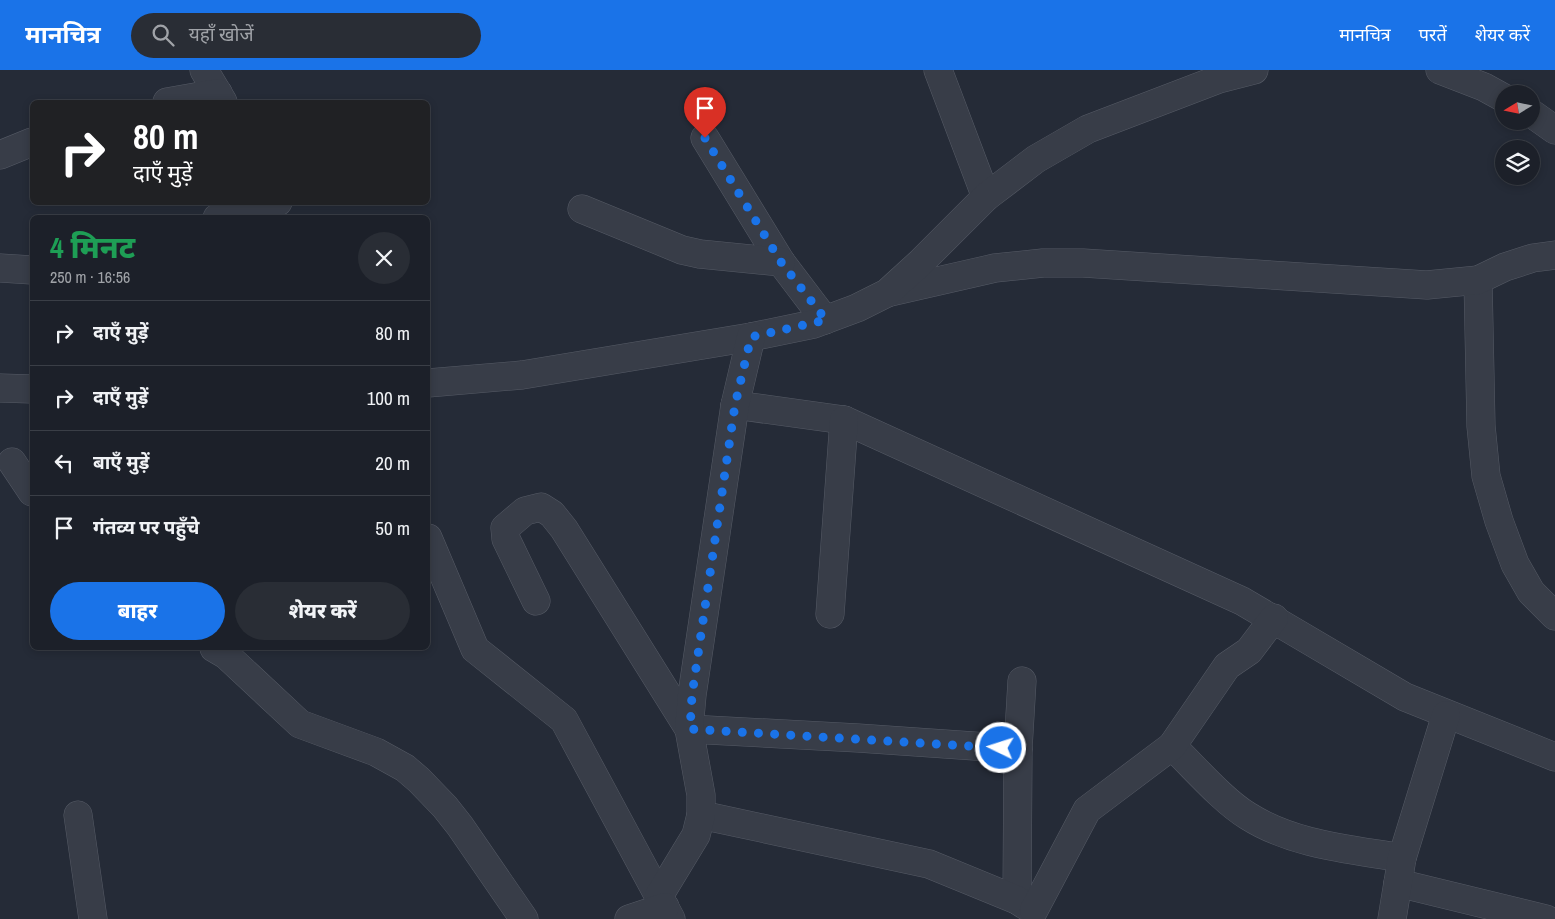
<!DOCTYPE html>
<html lang="hi">
<head>
<meta charset="utf-8">
<style>
	:root { --surface:#1c2029; --page:#292d35; --text:#f1f3f6; --muted:#a0a3a8; --line:#3a3e46; --accent:#1a73e8 }
	body { margin:0; font-family:"Archivo Narrow","Noto Sans Devanagari",sans-serif; background:var(--page); color:var(--text); height:100vh; display:flex; flex-direction:column; font-size:19px; white-space:nowrap }
	* { box-sizing:border-box; margin:0 }
	p { font-size:16px; color:var(--muted) }
	.icon { flex:none; width:28px; height:28px; fill:none; stroke:currentColor; stroke-width:2; stroke-linecap:round; stroke-linejoin:round }
	.map { position:relative; flex:1; overflow:hidden }
	.side { position:absolute; left:30px; top:145px; width:400px; height:435px; display:flex; flex-direction:column; background:var(--surface); border-radius:8px; box-shadow:0 2px 8px #0003,0 0 0 1px var(--line) }
	.side>* { flex:none }
	.top-card { position:absolute; left:30px; top:30px; width:400px; height:105px; border-radius:8px; box-shadow:0 2px 8px #0003,0 0 0 1px var(--line); background:#202124; color:#fff; overflow:hidden }
	.needle { width:32px; rotate:260deg }
	.tools { position:absolute; left:1495px; top:15px; display:grid; gap:10px }
	.tools a { display:grid; place-items:center; width:45px; height:45px; border-radius:50%; background:var(--surface); box-shadow:0 2px 8px #0003,0 0 0 1px var(--line); font-size:25px }
	.pin { position:absolute; display:grid; place-items:center; width:42px; height:42px; color:#fff; margin:-51px -21px; border-radius:50% 50% 50% 0; rotate:-45deg; box-shadow:0 0 5px #0007 }
	.pin .icon { rotate:45deg }
	.me { position:absolute; width:55px; margin:-28px; rotate:274deg; stroke-linejoin:round; filter:drop-shadow(0 0 4px #0008) }
	.turn { display:flex; align-items:center; gap:18px; height:105px; padding:0 20px; font-size:22px }
	.turn .icon { width:65px; height:65px; stroke-width:2.5 }
	.turn b { display:block; font-size:35px; line-height:42px }
	.round { display:grid; place-items:center; flex:none; width:52px; height:52px; border-radius:26px; background:var(--page) }
	.headline { display:flex; align-items:center; justify-content:space-between; height:85px; padding:0 20px }
	h1 { font-size:30px; font-weight:800; line-height:38px; color:#1e9e55 }
	.primary-button { display:flex; gap:10px; margin-top:auto; padding:10px 20px }
	.primary-button a { flex:1; height:58px; border-radius:30px; background:var(--accent); color:#fff; font-size:20px; font-weight:800; line-height:58px; text-align:center }
	.primary-button a+a { background:var(--page); color:var(--text) }
	ul { padding:0; list-style:none }
	li { display:flex; align-items:center; gap:15px; height:65px; padding:0 20px; border-top:1px solid var(--line) }
	li div { flex:1 }
	li b { display:block; font-size:19px }
	li em { font-style:normal }
	header { display:flex; align-items:center; gap:30px; box-sizing:border-box; height:70px; padding:0 25px; background:var(--accent); color:#fff }
	header strong { font-size:24px }
	nav { display:flex; gap:28px; margin-inline-start:auto; font-size:18px }
	.search { width:350px; height:45px; background:var(--page); display:flex; align-items:center; gap:12px; box-sizing:border-box; padding:0 18px; border-radius:28px; color:var(--muted); font-size:19px }
	.map>svg:first-child { display:block }
	.lines { fill:none; stroke-linecap:round; stroke-linejoin:round }
	.street-casing { stroke:#565b66; stroke-width:29 }
	.street { stroke:#383d48; stroke-width:28 }
	.route { stroke:#1a73e8; stroke-width:9; stroke-dasharray:0 16.2 }
</style>
</head>
<body>
<header>
<strong>मानचित्र</strong>
<div class="search"><svg class="icon" aria-label="search" viewBox="0 0 24 24"><circle cx="10" cy="10" r="6"/><path d="M15 15l6 6"/></svg>यहाँ खोजें</div>
<nav><a>मानचित्र</a><a>परतें</a><a>शेयर करें</a></nav>
</header>
<div class="map">
<svg width="1555" height="849" viewBox="0 0 1555 849">
	<rect width="100%" height="100%" fill="#252b37"/>
	<g class="lines">
		<!-- street casing -->
		<g class="street-casing">
			<g id="street">
				<path d="M204 0 223 32"/>
				<path d="M938 0 986 127"/>
				<path d="M1440 0 1484 17 1504 28"/>
				<path d="M167 32 218 23"/>
				<path d="M1531 43 1555 60"/>
				<path d="M705 68 781 192 825 250"/>
				<path d="M0 85 32 72"/>
				<path d="M582 139 682 180 700 184 781 192"/>
				<path d="M217 148 278 132"/>
				<path d="M0 198 32 200"/>
				<path d="M1478 210 1481 356 1486 406 1499 451 1515 494 1531 522 1555 546"/>
				<path d="M890 222 995 198 1043 193H1083L1427 215 1478 210 1505 197 1533 188 1555 185"/>
				<path d="M428 313 522 305 751 267 814 254 857 238 887 223 921 192 986 127 1036 89 1088 59 1219 9 1254 0"/>
				<path d="M0 318 32 319"/>
				<path d="M735 335 844 350 1242 531 1405 627 1555 687"/>
				<path d="M12 392 32 422"/>
				<path d="M428 468 475 579 564 650 671 849"/>
				<path d="M536 531 506 469 505 458 525 441 541 437 552 444 564 459 689 659 858 668 1018 679 1017 830"/>
				<path d="M830 544 844 350"/>
				<path d="M214 578 226 585 300 654 376 682 405 698 419 710 445 737 460 756 524 849"/>
				<path d="M1172 676C1194 697 1223 731 1248 746 1294 775 1350 779 1402 788"/>
				<path d="M1018 679 1022 611"/>
				<path d="M78 745 93 849"/>
				<path d="M701 745 929 794 1017 830 1031 839"/>
				<path d="M1398 813 1546 849"/>
				<path d="M659 826 696 765 701 745V725L689 659 692 625 735 335 751 267"/>
				<path d="M1034 840 1087 740 1172 676 1227 596 1249 581 1274 548"/>
				<path d="M629 849 665 837"/>
				<path d="M1392 849 1402 788 1446 645"/>
			</g>
		</g>
		<!-- street -->
		<use href="#street" class="street"/>
	</g>
	<g class="lines">
		<!-- route -->
		<path class="route" d="M705 68 781 192 826 250 751 267 735 335 692 625 690 659 1001 678"/>
	</g>
</svg>
<div class="tools">
<a><svg class="needle" viewBox="-14 -14 28 28"><path d="M0-13l5 13h-10z" fill="#e53935"/><path d="M0 13l5-13h-10z" fill="#a0a3a8"/></svg></a>
<a><svg class="icon" aria-label="layers" viewBox="0 0 24 24"><path d="M12 4l9 5-9 5-9-5zM3 14l9 5 9-5"/></svg></a>
</div>
<div class="pin" style="left:705px;top:68px;background:#d93025"><svg class="icon" aria-label="arrive" viewBox="0 0 24 24"><path d="M6 21V4h12l-3 4 3 4H6"/></svg></div>
<svg class="me" style="left:1001px;top:678px" viewBox="-20 -20 40 40"><circle r="17" fill="#1a73e8" stroke="#fff" stroke-width="3"/><path d="M0-11L8 9 0 5-8 9z" fill="#fff"/></svg>
<div class="top-card">
<div class="turn"><svg class="icon" aria-label="right" viewBox="0 0 24 24"><path d="M7 20v-9h11M14 6l5 5-5 5"/></svg><div><b>80 m</b>दाएँ मुड़ें</div></div>
</div>
<section class="side">
<div class="headline"><div><h1>4 मिनट</h1><p>250 m · 16:56</p></div><a class="round"><svg class="icon" aria-label="close" viewBox="0 0 24 24"><path d="M6 6l12 12M18 6L6 18"/></svg></a></div>
<ul>
<li><svg class="icon" aria-label="right" viewBox="0 0 24 24"><path d="M7 20v-9h11M14 6l5 5-5 5"/></svg><div><b>दाएँ मुड़ें</b></div><em>80 m</em></li>
<li><svg class="icon" aria-label="right" viewBox="0 0 24 24"><path d="M7 20v-9h11M14 6l5 5-5 5"/></svg><div><b>दाएँ मुड़ें</b></div><em>100 m</em></li>
<li><svg class="icon" aria-label="left" viewBox="0 0 24 24"><path d="M17 20v-9H6M10 6l-5 5 5 5"/></svg><div><b>बाएँ मुड़ें</b></div><em>20 m</em></li>
<li><svg class="icon" aria-label="arrive" viewBox="0 0 24 24"><path d="M6 21V4h12l-3 4 3 4H6"/></svg><div><b>गंतव्य पर पहुँचे</b></div><em>50 m</em></li>
</ul>
<div class="primary-button"><a>बाहर</a><a>शेयर करें</a></div>
</section>
</div>
</body>
</html>
